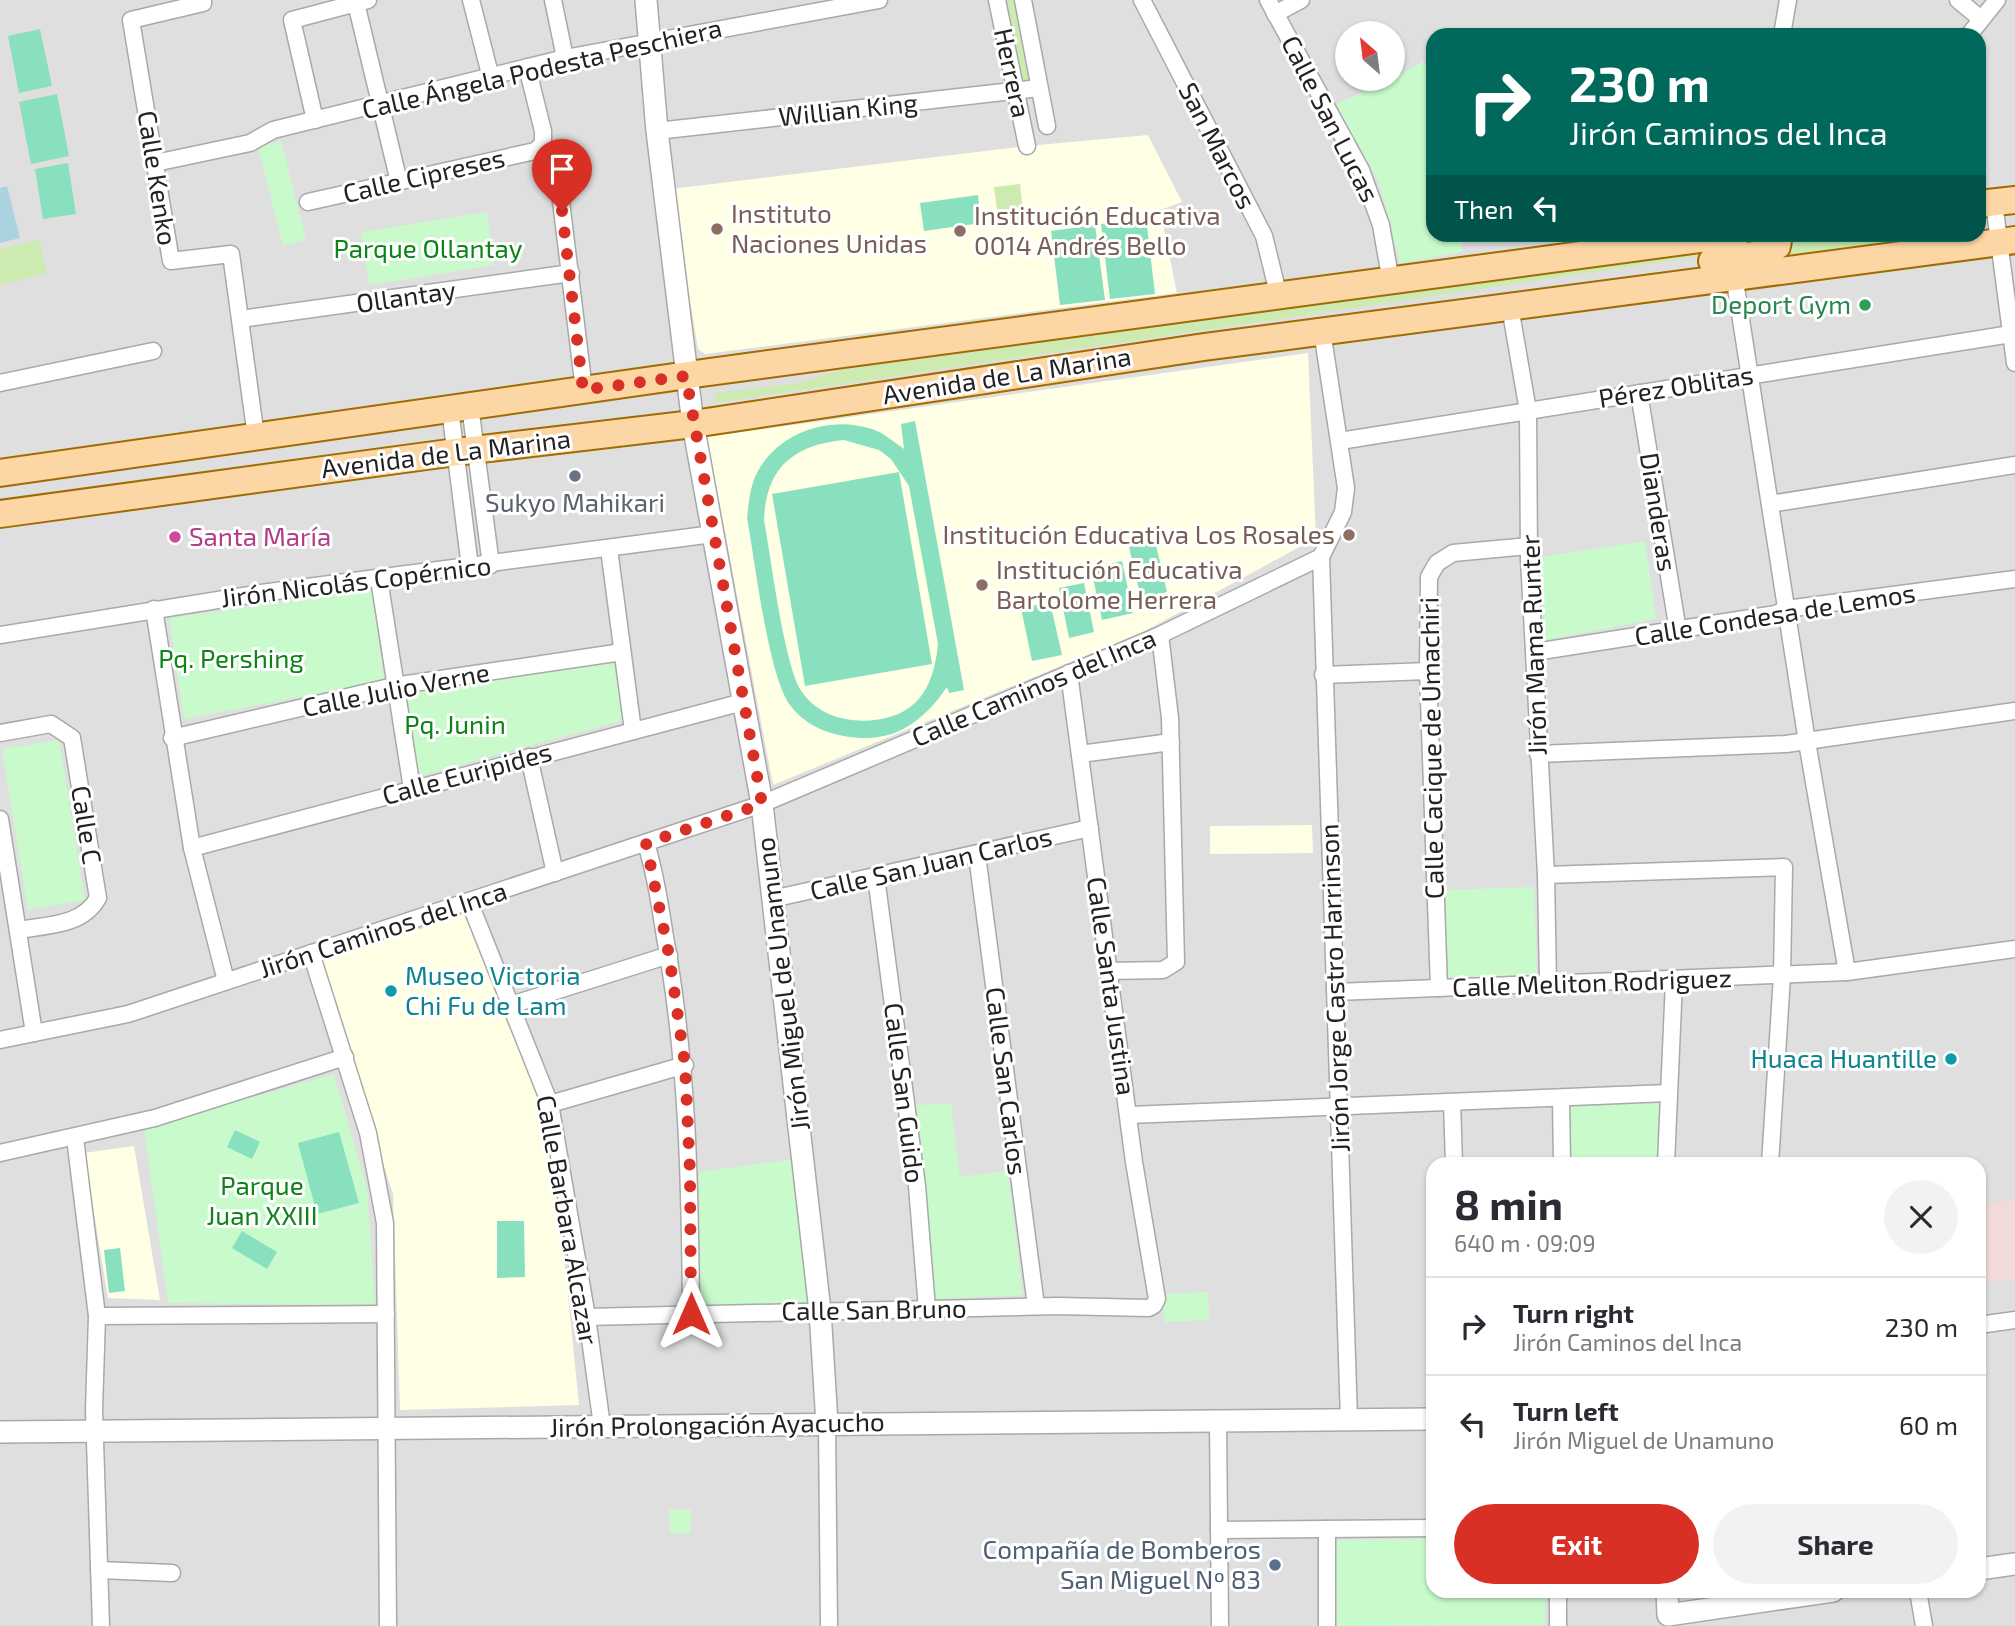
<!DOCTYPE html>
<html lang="en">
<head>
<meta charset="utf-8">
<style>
	:root { --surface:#fff; --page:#f2f2f3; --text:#2b2b33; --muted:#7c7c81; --line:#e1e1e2; --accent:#d93025 }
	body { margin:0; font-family:"Exo 2",sans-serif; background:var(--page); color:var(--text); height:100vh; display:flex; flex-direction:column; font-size:26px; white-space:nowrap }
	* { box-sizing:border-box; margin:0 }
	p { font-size:23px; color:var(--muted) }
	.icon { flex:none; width:38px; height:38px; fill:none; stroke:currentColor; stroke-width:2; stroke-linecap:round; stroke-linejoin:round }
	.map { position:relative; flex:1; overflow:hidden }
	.drawer { position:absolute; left:1426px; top:1157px; width:560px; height:441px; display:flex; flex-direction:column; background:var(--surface); border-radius:21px; box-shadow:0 2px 5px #0004 }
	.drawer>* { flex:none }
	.top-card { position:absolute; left:1426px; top:28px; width:560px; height:214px; border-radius:21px; box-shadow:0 2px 5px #0004; background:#00695c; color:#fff; overflow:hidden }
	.needle { width:46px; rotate:332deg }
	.fabs { position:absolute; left:1335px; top:21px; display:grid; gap:14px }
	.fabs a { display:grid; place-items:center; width:70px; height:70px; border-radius:50%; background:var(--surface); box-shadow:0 2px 5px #0004; font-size:35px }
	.pin { position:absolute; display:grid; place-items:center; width:60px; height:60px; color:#fff; margin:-72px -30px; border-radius:50% 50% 50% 0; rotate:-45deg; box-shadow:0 0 7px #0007 }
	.pin .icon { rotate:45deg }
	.me { position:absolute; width:77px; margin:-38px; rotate:0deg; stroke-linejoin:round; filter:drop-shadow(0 0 5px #0008) }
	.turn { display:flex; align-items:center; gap:24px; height:147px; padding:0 28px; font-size:32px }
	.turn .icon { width:91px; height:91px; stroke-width:2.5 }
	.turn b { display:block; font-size:49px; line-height:60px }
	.then { display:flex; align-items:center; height:66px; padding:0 28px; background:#0003; gap:14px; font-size:26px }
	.round { display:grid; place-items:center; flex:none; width:74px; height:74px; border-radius:37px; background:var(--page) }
	.summary { display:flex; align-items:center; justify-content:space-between; height:119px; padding:0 28px }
	h1 { font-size:42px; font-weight:700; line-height:52px }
	.button { display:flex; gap:14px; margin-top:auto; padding:14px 28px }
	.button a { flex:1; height:80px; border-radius:42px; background:var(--accent); color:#fff; font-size:28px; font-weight:700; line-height:80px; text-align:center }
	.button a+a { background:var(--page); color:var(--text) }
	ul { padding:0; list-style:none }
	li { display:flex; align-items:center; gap:21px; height:98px; padding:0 28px; border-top:2px solid var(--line) }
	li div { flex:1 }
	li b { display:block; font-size:26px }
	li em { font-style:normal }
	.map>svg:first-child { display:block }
	.residential { fill:#e0dfdf; fill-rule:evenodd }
	.commercial { fill:#f2dad9 }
	.education { fill:#ffffe5 }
	.grass { fill:#cdebb0 }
	.park { fill:#c8facc }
	.pitch { fill:#88e0be; fill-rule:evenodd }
	.water { fill:#aad3df }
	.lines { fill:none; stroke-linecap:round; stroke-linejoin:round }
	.minor-casing { stroke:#a9a9a9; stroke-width:19 }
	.tertiary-casing { stroke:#a9a9a9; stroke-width:24 }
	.primary-casing { stroke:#a06b00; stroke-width:30 }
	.minor { stroke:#fff; stroke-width:16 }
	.tertiary { stroke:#fff; stroke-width:21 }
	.primary { stroke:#fcd6a4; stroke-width:26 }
	.route { stroke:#d93025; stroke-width:12; stroke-dasharray:0 21.6 }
	.education-dot { fill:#8d6e63; stroke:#fff; stroke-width:2.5 }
	.leisure-dot { fill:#2e9e5b; stroke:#fff; stroke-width:2.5 }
	.worship-dot { fill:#6b7280; stroke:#fff; stroke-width:2.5 }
	.hotel-dot { fill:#d1479c; stroke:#fff; stroke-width:2.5 }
	.culture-dot { fill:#0f9aa8; stroke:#fff; stroke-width:2.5 }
	.service-dot { fill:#5c6f8a; stroke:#fff; stroke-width:2.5 }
	.labels { text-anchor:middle; stroke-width:6; stroke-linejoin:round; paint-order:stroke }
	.street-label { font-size:26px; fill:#222; stroke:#fff }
	.education-label { font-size:26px; fill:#785e54; stroke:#fff; text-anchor:start }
	.park-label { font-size:26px; fill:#0c8416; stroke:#fff }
	.leisure-label { font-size:26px; fill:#27864d; stroke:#fff; text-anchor:end }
	.worship-label { font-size:26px; fill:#5b616d; stroke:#fff }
	.hotel-label { font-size:26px; fill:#b23c85; stroke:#fff; text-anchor:start }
	.culture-label { font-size:26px; fill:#0d838f; stroke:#fff; text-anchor:start }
	.service-label { font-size:26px; fill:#4e5e75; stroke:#fff; text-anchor:end }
</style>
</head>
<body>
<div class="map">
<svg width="2015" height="1626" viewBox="0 0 2015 1626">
	<rect width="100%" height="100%" fill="#f2efe9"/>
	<!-- residential -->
	<path class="residential" d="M0 0H2015V1626H0ZM1348 33H1393V79H1348ZM1433 35H1979V234H1433ZM1433 1164H1979V1591H1433Z"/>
	<!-- commercial -->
	<path class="commercial" d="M2015 1200V1279L1979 1283V1205Z"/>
	<!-- education -->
	<g class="education">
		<path d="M1148 135 1182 202 1160 210 1177 293 705 354 698 349 671 189 1027 146Z"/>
		<path d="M1308 353 1316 538 1143 632 773 785 707 437Z"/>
		<path d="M1312 825 1313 853 1210 854V826Z"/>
		<path d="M466 914 537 1096 557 1187 579 1405 400 1410 393 1194 318 963Z"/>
		<path d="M134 1146 160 1300 108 1298 84 1153Z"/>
	</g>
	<!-- grass -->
	<g class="grass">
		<path d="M999 0H1017L1031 77 1028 82 1019 83Z"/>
		<path d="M1020 184 1024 223 999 226 994 187Z"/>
		<path d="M1860 234 1906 235 1907 240 1789 255 1787 244Z"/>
		<path d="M39 240 47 273 0 285V249Z"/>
		<path d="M1763 244V247L714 403 716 393 799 383 840 370Z"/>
	</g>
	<!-- park -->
	<g class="park">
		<path d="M1423 61 1433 81V234L1459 235 1463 252 1400 263 1379 183 1336 104 1393 79Z"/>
		<path d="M281 141 306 240 283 246 258 147Z"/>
		<path d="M487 212 494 265 369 285 361 232Z"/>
		<path d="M1645 541 1656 619 1545 640 1542 557Z"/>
		<path d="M372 590 384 681 184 719 169 618Z"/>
		<path d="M613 658 624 720 420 776 404 692Z"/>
		<path d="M59 740 85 900 28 910 2 749Z"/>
		<path d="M1534 887 1537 975 1447 978 1445 890Z"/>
		<path d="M334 1074 367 1189 375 1305 168 1303 144 1128Z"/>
		<path d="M1654 1102 1661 1106 1657 1164H1567L1568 1107Z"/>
		<path d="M951 1104 960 1177 1008 1170 1023 1295 935 1299 913 1105Z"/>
		<path d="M794 1159 808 1304 701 1306 699 1172Z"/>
		<path d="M1208 1292 1209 1320 1164 1322 1163 1294Z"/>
		<path d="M669 1509 691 1510V1533H670Z"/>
		<path d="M1433 1539V1591H1545V1625L1337 1626 1336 1540Z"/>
	</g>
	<!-- pitch -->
	<g class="pitch">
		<path d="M40 29 52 86 19 93 8 36Z"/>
		<path d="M57 94 69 156 31 164 19 102Z"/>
		<path d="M68 163 76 214 43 219 35 169Z"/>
		<path d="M978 195 981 223 924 231 920 203Z"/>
		<path d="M1146 218 1155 294 1110 299 1101 224Z"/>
		<path d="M1095 225 1105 300 1060 305 1051 231Z"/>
		<path d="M915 421 964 690 949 693 947 687C926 717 901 740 860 738 833 736 807 728 790 705 768 675 755 560 747 518 749 502 750 485 758 471 779 432 830 415 872 429 884 433 894 442 904 449L901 424ZM844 440 879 450 891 459 909 486 938 644C935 674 926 705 893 716 862 726 822 721 802 692 784 666 771 557 764 520 766 468 793 445 844 440Z"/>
		<path d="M899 472 932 664 805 686 772 494Z"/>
		<path d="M1155 541 1167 592 1141 598 1129 547Z"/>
		<path d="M1122 561 1133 613 1102 620 1091 568Z"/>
		<path d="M1084 583 1094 632 1069 638 1059 588Z"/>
		<path d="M1050 602 1062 655 1032 661 1021 608Z"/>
		<path d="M235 1130 260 1142 252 1159 227 1147Z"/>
		<path d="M339 1132 359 1203 317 1214 298 1143Z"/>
		<path d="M497 1221H524L525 1277 497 1278Z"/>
		<path d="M242 1231 277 1252 267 1269 232 1248Z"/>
		<path d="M120 1248 125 1291 109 1293 104 1250Z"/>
	</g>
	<!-- water -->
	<path class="water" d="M7 186 20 238 0 243V188Z"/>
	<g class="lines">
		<!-- minor casing -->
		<g class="minor-casing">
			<g id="minor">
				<path d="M203 0V3L131 20 171 261 231 254 256 437"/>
				<path d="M471 0 491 78"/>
				<path d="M553 0 565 58"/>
				<path d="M997 0 1027 146"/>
				<path d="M1023 0 1047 126"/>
				<path d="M1142 0 1264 236 1279 297"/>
				<path d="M1268 0 1361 170 1381 225 1391 282"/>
				<path d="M1958 0 1981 19"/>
				<path d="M356 3 399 182"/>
				<path d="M1275 14 1301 0"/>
				<path d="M1782 35 1788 0"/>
				<path d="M1969 35 1997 0"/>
				<path d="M315 120 292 20 368 0"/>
				<path d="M657 131 1039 88"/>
				<path d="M155 163 250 143 273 130 565 58 879 0"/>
				<path d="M560 193 584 390"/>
				<path d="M308 202 535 151 543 144V131L527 67"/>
				<path d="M1994 203 2015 363"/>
				<path d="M1734 275 1807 742 1847 972"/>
				<path d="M1510 307 1528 411 1529 559 1546 875 1548 984"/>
				<path d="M241 319 571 273"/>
				<path d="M0 383 153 351"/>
				<path d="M1639 393 1678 631"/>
				<path d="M470 406 491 565"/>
				<path d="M450 409 470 567"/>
				<path d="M1340 441 2011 334"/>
				<path d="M1770 504 2015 465"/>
				<path d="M609 549 633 731"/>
				<path d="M1321 557 1349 1420"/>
				<path d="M379 579 412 789"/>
				<path d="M154 609 192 848 226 981"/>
				<path d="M0 635 261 593 713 534"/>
				<path d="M1535 652 1776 614 1786 609 2015 579"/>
				<path d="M1323 675 1428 671"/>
				<path d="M0 733 51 724 72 738 98 898C82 926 48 925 18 930"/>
				<path d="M172 738 394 686 622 652"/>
				<path d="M1080 754 1171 742"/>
				<path d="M1538 754 1786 744 2015 711"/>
				<path d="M529 757 555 873"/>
				<path d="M0 819 34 1033"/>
				<path d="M646 843C655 873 660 905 665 937 688 1063 690 1186 691 1314"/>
				<path d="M192 848 743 702"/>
				<path d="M977 855 1036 1306"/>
				<path d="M1546 875 1784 867 1782 976 1770 1164"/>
				<path d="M876 877 917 1186 927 1309"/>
				<path d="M772 899 1090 828"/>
				<path d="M469 901 550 1104 587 1317 602 1426"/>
				<path d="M311 953 368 1133 385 1223 388 1626"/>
				<path d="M1109 971 1163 970 1176 962 1170 718 1160 635"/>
				<path d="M1439 988 1428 671 1429 577 1437 563 1453 553 1529 546"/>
				<path d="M1336 992 1847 972 2015 949"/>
				<path d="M511 1005 669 955"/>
				<path d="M0 1040 128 1014 762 804 1160 635 1321 557 1343 512 1346 488 1322 331"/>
				<path d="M1561 1098 1562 1164"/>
				<path d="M1452 1102 1454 1164"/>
				<path d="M550 1104 685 1065"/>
				<path d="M1129 1115 1668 1093"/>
				<path d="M75 1138 97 1316 94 1410 101 1626"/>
				<path d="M0 1153 155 1118 345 1057"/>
				<path d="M1666 1164 1674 981"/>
				<path d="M97 1316 386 1314"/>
				<path d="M587 1317 1058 1306 1149 1308 1154 1305 1157 1299 1134 1162 1069 673"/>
				<path d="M1979 1325 2015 1320"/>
				<path d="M1218 1421 1220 1626"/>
				<path d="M827 1424 829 1626"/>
				<path d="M1327 1529V1626"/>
				<path d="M1219 1530 1433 1528"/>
				<path d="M99 1570 172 1573"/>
				<path d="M1558 1591V1626"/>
				<path d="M1918 1591 1924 1626"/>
			</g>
		</g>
		<!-- tertiary casing -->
		<g class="tertiary-casing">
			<g id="tertiary">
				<path d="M646 0 657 131 693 424 762 804 820 1311 827 1424"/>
				<path d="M0 1432 1433 1419"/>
				<path d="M1979 1569 2015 1564"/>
				<path d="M1667 1591 1668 1615 1833 1591"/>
			</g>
		</g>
		<!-- primary casing -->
		<g class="primary-casing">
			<g id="primary">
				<path d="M1979 204 2015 200"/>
				<path d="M1712 261 1763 254 1777 246 1779 234"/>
				<path d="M0 473 702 373 1737 234"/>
				<path d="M0 514 456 452 693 424 1204 347 2015 240"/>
			</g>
		</g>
		<!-- minor -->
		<use href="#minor" class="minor"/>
		<!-- tertiary -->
		<use href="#tertiary" class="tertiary"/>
		<!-- primary -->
		<use href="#primary" class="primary"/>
	</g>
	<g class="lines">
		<!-- route -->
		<path class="route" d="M562 211 583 390 686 376 762 804 646 843 669 955 685 1065 690 1173 691 1314"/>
	</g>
	<!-- markers -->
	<g class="education-dot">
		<circle cx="717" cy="229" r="7"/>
		<circle cx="960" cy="231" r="7"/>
		<circle cx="1349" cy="535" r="7"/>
		<circle cx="982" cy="585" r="7"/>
	</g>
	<circle class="leisure-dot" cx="1865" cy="305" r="7"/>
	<circle class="worship-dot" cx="575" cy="476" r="7"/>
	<circle class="hotel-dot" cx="175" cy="537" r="7"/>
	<g class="culture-dot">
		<circle cx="391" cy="991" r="7"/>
		<circle cx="1951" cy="1059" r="7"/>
	</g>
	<circle class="service-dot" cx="1275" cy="1565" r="7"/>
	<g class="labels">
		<!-- street labels -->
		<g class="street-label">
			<text transform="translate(542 69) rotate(-13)" y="9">Calle Ángela Podesta Peschiera</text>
			<text transform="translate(1012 73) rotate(78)" y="9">Herrera</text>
			<text transform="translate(848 110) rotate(-6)" y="9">Willian King</text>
			<text transform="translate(1330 119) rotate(63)" y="9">Calle San Lucas</text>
			<text transform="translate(1217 146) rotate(63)" y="9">San Marcos</text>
			<text transform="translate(424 176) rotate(-13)" y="9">Calle Cipreses</text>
			<text transform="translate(157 178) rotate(81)" y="9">Calle Kenko</text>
			<text transform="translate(406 297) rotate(-8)" y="9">Ollantay</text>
			<text transform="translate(1007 376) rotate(-9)" y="9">Avenida de La Marina</text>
			<text transform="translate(1676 387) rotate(-9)" y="9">Pérez Oblitas</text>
			<text transform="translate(446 454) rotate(-7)" y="9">Avenida de La Marina</text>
			<text transform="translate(1658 512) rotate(81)" y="9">Dianderas</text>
			<text transform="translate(356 582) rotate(-7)" y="9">Jirón Nicolás Copérnico</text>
			<text transform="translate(1775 615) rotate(-9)" y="9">Calle Condesa de Lemos</text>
			<text transform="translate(1534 645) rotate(-92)" y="9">Jirón Mama Runter</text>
			<text transform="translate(1034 688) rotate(-23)" y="9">Calle Caminos del Inca</text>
			<text transform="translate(396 690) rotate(-11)" y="9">Calle Julio Verne</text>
			<text transform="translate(1432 748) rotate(-91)" y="9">Calle Cacique de Umachiri</text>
			<text transform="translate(467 774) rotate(-15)" y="9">Calle Euripides</text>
			<text transform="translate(86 825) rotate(81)" y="9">Calle C</text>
			<text transform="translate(931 864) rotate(-13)" y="9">Calle San Juan Carlos</text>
			<text transform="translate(383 930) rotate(-18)" y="9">Jirón Caminos del Inca</text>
			<text transform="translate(1592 983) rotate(-2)" y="9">Calle Meliton Rodriguez</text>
			<text transform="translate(783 984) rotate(-97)" y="9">Jirón Miguel de Unamuno</text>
			<text transform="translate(1111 986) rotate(82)" y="9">Calle Santa Justina</text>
			<text transform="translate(1335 988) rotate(-92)" y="9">Jirón Jorge Castro Harrinson</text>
			<text transform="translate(1006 1081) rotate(83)" y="9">Calle San Carlos</text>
			<text transform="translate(904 1093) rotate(83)" y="9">Calle San Guido</text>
			<text transform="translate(567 1220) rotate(80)" y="9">Calle Barbara Alcazar</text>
			<text transform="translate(874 1310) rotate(-1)" y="9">Calle San Bruno</text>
			<text transform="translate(717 1425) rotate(-1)" y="9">Jirón Prolongación Ayacucho</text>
		</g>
		<!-- education labels -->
		<g class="education-label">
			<text x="731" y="223">Instituto<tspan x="731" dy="30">Naciones Unidas</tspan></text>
			<text x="974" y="225">Institución Educativa<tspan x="974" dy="30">0014 Andrés Bello</tspan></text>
			<text x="1335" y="544" text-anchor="end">Institución Educativa Los Rosales</text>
			<text x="996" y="579">Institución Educativa<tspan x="996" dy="30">Bartolome Herrera</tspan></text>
		</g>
		<!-- park labels -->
		<g class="park-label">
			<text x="428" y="258">Parque Ollantay</text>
			<text x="231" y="668">Pq. Pershing</text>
			<text x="455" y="734">Pq. Junin</text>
			<text x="262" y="1195">Parque<tspan x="262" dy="30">Juan XXIII</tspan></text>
		</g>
		<!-- leisure labels -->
		<g class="leisure-label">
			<text x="1851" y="314">Deport Gym</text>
		</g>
		<!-- worship labels -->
		<g class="worship-label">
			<text x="575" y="512">Sukyo Mahikari</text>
		</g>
		<!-- hotel labels -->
		<g class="hotel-label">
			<text x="189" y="546">Santa María</text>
		</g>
		<!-- culture labels -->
		<g class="culture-label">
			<text x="405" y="985">Museo Victoria<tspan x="405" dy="30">Chi Fu de Lam</tspan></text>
			<text x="1937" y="1068" text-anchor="end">Huaca Huantille</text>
		</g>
		<!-- service labels -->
		<g class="service-label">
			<text x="1261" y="1559">Compañía de Bomberos<tspan x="1261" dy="30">San Miguel Nº 83</tspan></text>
		</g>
	</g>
</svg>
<div class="fabs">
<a><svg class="needle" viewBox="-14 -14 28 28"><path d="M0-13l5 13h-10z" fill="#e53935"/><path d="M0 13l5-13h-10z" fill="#7c7c81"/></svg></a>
</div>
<div class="pin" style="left:562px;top:211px;background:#d93025"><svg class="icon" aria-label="arrive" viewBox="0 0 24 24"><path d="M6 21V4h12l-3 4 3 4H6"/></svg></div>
<svg class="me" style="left:691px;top:1314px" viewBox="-20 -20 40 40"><path d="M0-17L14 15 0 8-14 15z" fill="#d93025" stroke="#fff" stroke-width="4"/></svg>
<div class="top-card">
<div class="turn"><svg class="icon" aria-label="right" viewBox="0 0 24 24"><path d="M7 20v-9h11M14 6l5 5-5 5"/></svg><div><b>230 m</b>Jirón Caminos del Inca</div></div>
<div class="then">Then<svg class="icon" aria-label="left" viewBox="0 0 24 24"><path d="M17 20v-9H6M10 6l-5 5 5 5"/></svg></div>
</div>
<section class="drawer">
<div class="summary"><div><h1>8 min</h1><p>640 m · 09:09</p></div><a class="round"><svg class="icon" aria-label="close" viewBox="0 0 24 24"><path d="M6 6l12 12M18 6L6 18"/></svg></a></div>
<ul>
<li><svg class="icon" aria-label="right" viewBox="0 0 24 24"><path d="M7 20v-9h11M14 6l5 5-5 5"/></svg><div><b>Turn right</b><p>Jirón Caminos del Inca</p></div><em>230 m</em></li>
<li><svg class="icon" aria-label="left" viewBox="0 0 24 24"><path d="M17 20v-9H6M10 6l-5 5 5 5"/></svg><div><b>Turn left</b><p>Jirón Miguel de Unamuno</p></div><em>60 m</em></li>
</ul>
<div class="button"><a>Exit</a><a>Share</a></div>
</section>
</div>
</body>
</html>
